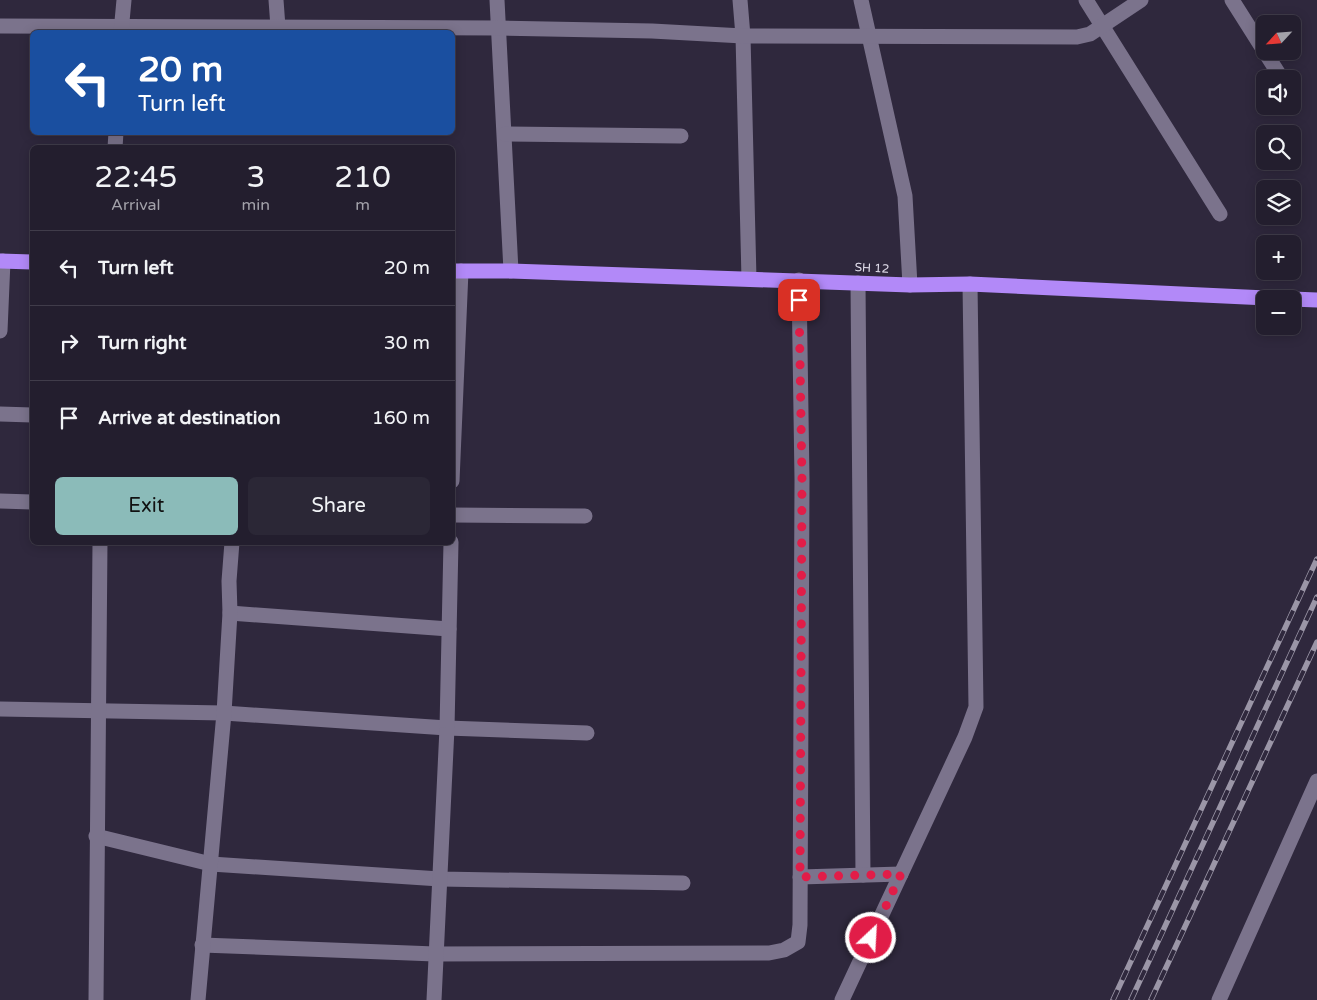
<!DOCTYPE html>
<html lang="en">
<head>
<meta charset="utf-8">
<style>
	:root { --surface:#231e2e; --page:#2b2736; --text:#f1f3f6; --muted:#a3a2aa; --line:#403c4a; --accent:#8bbbb9 }
	body { margin:0; font-family:"Varela Round",sans-serif; background:var(--page); color:var(--text); height:100vh; display:flex; flex-direction:column; font-size:19px; white-space:nowrap }
	* { box-sizing:border-box; margin:0 }
	p { font-size:16px; color:var(--muted) }
	.icon { flex:none; width:28px; height:28px; fill:none; stroke:currentColor; stroke-width:2; stroke-linecap:round; stroke-linejoin:round }
	.map { position:relative; flex:1; overflow:hidden }
	.panel { position:absolute; left:30px; top:145px; width:425px; height:400px; display:flex; flex-direction:column; background:var(--surface); border-radius:8px; box-shadow:0 2px 12px #0003,0 0 0 1px var(--line) }
	.panel>* { flex:none }
	.hud { position:absolute; left:30px; top:30px; width:425px; height:105px; border-radius:8px; box-shadow:0 2px 12px #0003,0 0 0 1px var(--line); background:#1a4fa0; color:#fff; overflow:hidden }
	.needle { width:32px; rotate:244deg }
	.fabs { position:absolute; left:1256px; top:15px; display:grid; gap:10px }
	.fabs a { display:grid; place-items:center; width:45px; height:45px; border-radius:8px; background:var(--surface); box-shadow:0 2px 12px #0003,0 0 0 1px var(--line); font-size:25px }
	.pin { position:absolute; display:grid; place-items:center; width:42px; height:42px; color:#fff; margin:-21px; border-radius:10px; box-shadow:0 2px 8px #0006 }
	.me { position:absolute; width:55px; margin:-28px; rotate:25deg; stroke-linejoin:round; filter:drop-shadow(0 0 4px #0008) }
	.turn { display:flex; align-items:center; gap:18px; height:105px; padding:0 25px; font-size:22px }
	.turn .icon { width:65px; height:65px; stroke-width:2.5 }
	.turn b { display:block; font-size:35px; line-height:42px }
	.eta { display:flex; justify-content:space-evenly; align-items:center; height:85px; text-align:center }
	.eta b { font-size:30px; font-weight:600; line-height:35px }
	.button { display:flex; gap:10px; margin-top:auto; padding:10px 25px }
	.button a { flex:1; height:58px; border-radius:8px; background:var(--accent); color:#111; font-size:20px; font-weight:600; line-height:58px; text-align:center }
	.button a+a { background:var(--page); color:var(--text) }
	ul { padding:0; list-style:none }
	li { display:flex; align-items:center; gap:15px; height:75px; padding:0 25px; border-top:1px solid var(--line) }
	li div { flex:1 }
	li b { display:block; font-size:19px }
	li em { font-style:normal }
	.map>svg:first-child { display:block }
	.lines { fill:none; stroke-linecap:round; stroke-linejoin:round }
	.minor { stroke:#7b738c; stroke-width:15 }
	.highway { stroke:#b289f8; stroke-width:15 }
	.rail-casing { stroke:#9b96a7; stroke-width:5.5 }
	.rail { stroke:#2f283d; stroke-width:4; stroke-dasharray:11; stroke-linecap:butt }
	.route { stroke:#e11d48; stroke-width:9; stroke-dasharray:0 16.2 }
	.labels { text-anchor:middle; stroke-width:4; stroke-linejoin:round; paint-order:stroke }
	.street-label { font-size:12px; fill:#e4e0ee; stroke:#2f283d }
</style>
</head>
<body>
<div class="map">
<svg width="1317" height="1000" viewBox="0 0 1317 1000">
	<rect width="100%" height="100%" fill="#2f283d"/>
	<g class="lines">
		<!-- minor -->
		<g class="minor">
			<path d="M276 0 278 27"/>
			<path d="M497 0 511 271"/>
			<path d="M740 0 743 36 749 279"/>
			<path d="M861 0 905 196 910 285"/>
			<path d="M1086 0 1220 214"/>
			<path d="M1232 0 1282 79"/>
			<path d="M0 26 499 28 652 31 743 36 1077 37 1090 34 1141 0"/>
			<path d="M121 32 124 0"/>
			<path d="M505 134 681 136"/>
			<path d="M115 148 116 132"/>
			<path d="M858 283 863 875"/>
			<path d="M0 331 3 261"/>
			<path d="M0 414 32 415"/>
			<path d="M452 481 461 271"/>
			<path d="M0 501 32 502"/>
			<path d="M452 515 585 516"/>
			<path d="M230 613 449 629"/>
			<path d="M0 709 224 713 447 728 587 733"/>
			<path d="M96 836 211 864 440 879 683 883"/>
			<path d="M800 877 901 874"/>
			<path d="M202 945 435 954 769 953 784 950 798 942 800 925 802 480 799 280"/>
			<path d="M96 1000 100 542"/>
			<path d="M198 1000 224 713 230 613 229 581 232 542"/>
			<path d="M434 1000 447 728 451 542"/>
			<path d="M842 1000 965 737 976 707 970 284"/>
			<path d="M1219 1000 1317 781"/>
		</g>
		<!-- highway -->
		<g class="highway">
			<path d="M0 261 32 262"/>
			<path d="M452 271H511L910 285 970 284 1290 299"/>
			<path d="M1292 299 1317 300"/>
		</g>
		<!-- rail casing -->
		<g class="rail-casing">
			<g id="rail">
				<path d="M1113 1000 1317 559"/>
				<path d="M1131 1000 1317 597"/>
				<path d="M1151 1000 1317 642"/>
			</g>
		</g>
		<!-- rail -->
		<use href="#rail" class="rail"/>
	</g>
	<g class="lines">
		<!-- route -->
		<path class="route" d="M799 300 802 480 800 877 901 874 871 938"/>
	</g>
	<g class="labels">
		<!-- street labels -->
		<g class="street-label">
			<text transform="translate(872 268) rotate(3)" y="4">SH 12</text>
		</g>
	</g>
</svg>
<div class="fabs">
<a><svg class="needle" viewBox="-14 -14 28 28"><path d="M0-13l5 13h-10z" fill="#e53935"/><path d="M0 13l5-13h-10z" fill="#a3a2aa"/></svg></a>
<a><svg class="icon" aria-label="sound" viewBox="0 0 24 24"><path d="M4 9h4l5-4v14l-5-4H4zM17 9q2 3 0 6"/></svg></a>
<a><svg class="icon" aria-label="search" viewBox="0 0 24 24"><circle cx="10" cy="10" r="6"/><path d="M15 15l6 6"/></svg></a>
<a><svg class="icon" aria-label="layers" viewBox="0 0 24 24"><path d="M12 4l9 5-9 5-9-5zM3 14l9 5 9-5"/></svg></a>
<a>+</a>
<a>−</a>
</div>
<div class="pin" style="left:799px;top:300px;background:#d93025"><svg class="icon" aria-label="arrive" viewBox="0 0 24 24"><path d="M6 21V4h12l-3 4 3 4H6"/></svg></div>
<svg class="me" style="left:871px;top:938px" viewBox="-20 -20 40 40"><circle r="17" fill="#e11d48" stroke="#fff" stroke-width="3"/><path d="M0-11L8 9 0 5-8 9z" fill="#fff"/></svg>
<div class="hud">
<div class="turn"><svg class="icon" aria-label="left" viewBox="0 0 24 24"><path d="M17 20v-9H6M10 6l-5 5 5 5"/></svg><div><b>20 m</b>Turn left</div></div>
</div>
<section class="panel">
<div class="eta">
<div><b>22:45</b><p>Arrival</p></div>
<div><b>3</b><p>min</p></div>
<div><b>210</b><p>m</p></div>
</div>
<ul>
<li><svg class="icon" aria-label="left" viewBox="0 0 24 24"><path d="M17 20v-9H6M10 6l-5 5 5 5"/></svg><div><b>Turn left</b></div><em>20 m</em></li>
<li><svg class="icon" aria-label="right" viewBox="0 0 24 24"><path d="M7 20v-9h11M14 6l5 5-5 5"/></svg><div><b>Turn right</b></div><em>30 m</em></li>
<li><svg class="icon" aria-label="arrive" viewBox="0 0 24 24"><path d="M6 21V4h12l-3 4 3 4H6"/></svg><div><b>Arrive at destination</b></div><em>160 m</em></li>
</ul>
<div class="button"><a>Exit</a><a>Share</a></div>
</section>
</div>
</body>
</html>
